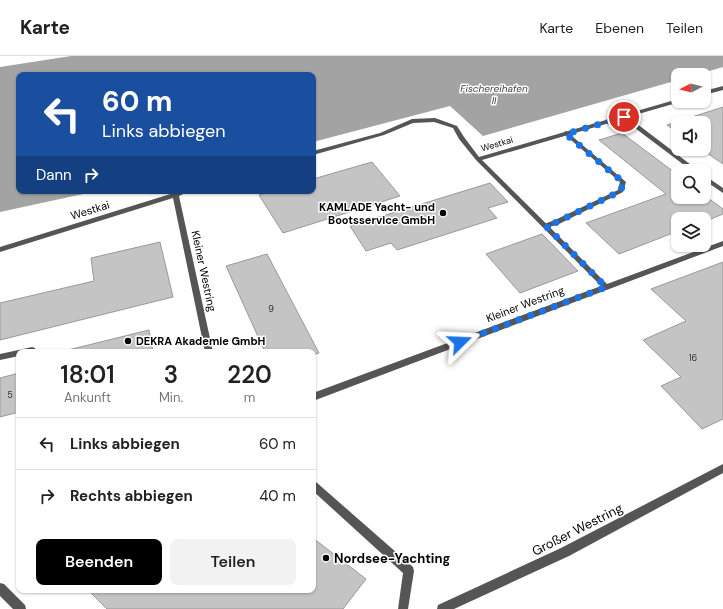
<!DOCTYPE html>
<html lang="de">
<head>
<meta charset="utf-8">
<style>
	:root { --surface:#fff; --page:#f2f2f2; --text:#222; --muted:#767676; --line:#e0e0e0; --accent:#000 }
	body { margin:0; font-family:"DM Sans",sans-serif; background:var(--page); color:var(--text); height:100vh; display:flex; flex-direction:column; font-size:15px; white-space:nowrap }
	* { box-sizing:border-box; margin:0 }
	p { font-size:13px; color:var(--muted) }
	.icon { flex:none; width:22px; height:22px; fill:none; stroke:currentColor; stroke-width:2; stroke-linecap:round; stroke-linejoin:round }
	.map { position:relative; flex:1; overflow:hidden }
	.drawer { position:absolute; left:16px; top:293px; width:300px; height:244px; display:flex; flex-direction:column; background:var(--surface); border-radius:8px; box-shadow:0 1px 3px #0004 }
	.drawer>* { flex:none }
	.top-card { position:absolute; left:16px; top:16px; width:300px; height:122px; border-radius:8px; box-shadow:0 1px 3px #0004; background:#1a4fa0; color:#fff; overflow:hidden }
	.needle { width:26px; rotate:263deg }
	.tools { position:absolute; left:671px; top:12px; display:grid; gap:8px }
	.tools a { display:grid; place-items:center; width:40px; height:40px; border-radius:8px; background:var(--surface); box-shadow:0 1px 3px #0004; font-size:20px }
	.pin { position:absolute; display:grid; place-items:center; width:34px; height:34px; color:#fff; margin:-17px; border:2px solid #fff; border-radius:50%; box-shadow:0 1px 4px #0007 }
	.me { position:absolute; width:44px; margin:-22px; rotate:69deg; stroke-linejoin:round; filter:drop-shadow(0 0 3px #0008) }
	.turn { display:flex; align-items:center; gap:14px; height:84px; padding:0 20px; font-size:18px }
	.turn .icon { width:52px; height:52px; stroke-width:2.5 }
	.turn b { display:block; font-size:28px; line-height:34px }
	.then { display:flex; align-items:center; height:38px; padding:0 20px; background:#0003; gap:8px; font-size:15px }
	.eta { display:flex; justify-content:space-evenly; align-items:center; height:68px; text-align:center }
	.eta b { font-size:24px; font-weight:600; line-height:28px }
	.cta { display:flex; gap:8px; margin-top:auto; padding:8px 20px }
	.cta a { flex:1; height:46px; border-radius:8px; background:var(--accent); color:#fff; font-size:16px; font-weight:600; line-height:46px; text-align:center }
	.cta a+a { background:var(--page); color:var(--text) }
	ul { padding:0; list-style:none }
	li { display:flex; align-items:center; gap:12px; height:52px; padding:0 20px; border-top:1px solid var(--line) }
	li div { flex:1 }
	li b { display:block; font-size:15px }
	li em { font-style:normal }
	header { display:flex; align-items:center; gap:24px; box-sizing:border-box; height:56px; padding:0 20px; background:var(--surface); border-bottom:1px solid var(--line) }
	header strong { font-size:19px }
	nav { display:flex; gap:22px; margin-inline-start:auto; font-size:14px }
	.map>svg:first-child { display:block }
	.water { fill:#a3a3a3 }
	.building { fill:#c4c4c4; stroke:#999 }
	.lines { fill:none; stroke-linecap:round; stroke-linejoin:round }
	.service { fill:#555; fill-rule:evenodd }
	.minor { fill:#555; fill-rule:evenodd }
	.route { stroke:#1a73e8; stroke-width:7; stroke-dasharray:0 12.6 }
	.poi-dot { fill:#000; stroke:#fff; stroke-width:1.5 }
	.labels { text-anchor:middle; stroke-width:3; stroke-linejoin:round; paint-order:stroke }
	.far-street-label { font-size:9px; fill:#000; stroke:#fff }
	.number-label { font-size:9px; fill:#313131 }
	.far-water-label { font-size:10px; font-style:italic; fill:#444; stroke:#fff }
	.poi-label { font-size:11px; font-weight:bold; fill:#000; stroke:#fff; text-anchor:end }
	.street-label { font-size:11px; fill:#000; stroke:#fff }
	.near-street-label { font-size:13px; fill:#000; stroke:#fff }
	.near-poi-label { font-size:13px; font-weight:bold; fill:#000; stroke:#fff; text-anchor:start }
</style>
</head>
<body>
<header>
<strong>Karte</strong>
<nav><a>Karte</a><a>Ebenen</a><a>Teilen</a></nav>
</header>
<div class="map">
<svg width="723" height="553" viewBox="0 0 723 553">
	<rect width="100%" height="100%" fill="#fff"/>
	<!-- water -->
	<path class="water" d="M71 0H723V11L696 19H678V24L483 80 450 50 313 86V19H19V135H97L0 156V11Z"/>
	<!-- building -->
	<g class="building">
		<path d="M723 51V108L701 93H704V67H678V77L667 69Z"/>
		<path d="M622 77 678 119V141H704V139L723 153V158L704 166V163H678V175L619 198 586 167 666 138 599 84Z"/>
		<path d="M372 106 400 140 283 177 259 139 273 135H313V123Z"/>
		<path d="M490 127 508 146 488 152 497 162 397 194 391 187 366 195 350 170Z"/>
		<path d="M542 178 578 215 520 237 486 198Z"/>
		<path d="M160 186 173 241 0 284V247L94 225 91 202Z"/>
		<path d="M267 198 319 297 313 299V296H265L226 210Z"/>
		<path d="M723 206V363L702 373 661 330 681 321 643 284 686 265 651 233Z"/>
		<path d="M149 274 153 296H60Z"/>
		<path d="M19 317V356L0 361V322Z"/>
		<path d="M313 482 366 523 343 553H107L88 534H313Z"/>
	</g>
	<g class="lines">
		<!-- service -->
		<g class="service">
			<path d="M566 75 626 126 623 136 559 168 546 172 543 170 544 168 555 164 618 134 620 126 564 78V76Z"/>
			<path d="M32 291 35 292 36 294 35 296H19V300L0 304V298Z"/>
			<path d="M0 527 4 528 25 549 26 553H13L0 540Z"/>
		</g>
		<!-- minor -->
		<g class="minor">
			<path d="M723 30V34L704 39V35Z"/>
			<path d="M678 43V45H681L680 46 628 61 699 115H692L623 63 482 104 607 228 723 185V190L313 345V337L601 230 476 104 459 83 453 72 434 66 413 67 384 79 313 99V95L380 77 412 63 435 62 457 70 464 81 479 101Z"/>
			<path d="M704 119 723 132V137L704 124Z"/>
			<path d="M180 135H190L179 140 213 296H205L173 142 0 196V191Z"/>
			<path d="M723 408V417L569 500 454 553H437L438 549 561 492Z"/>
			<path d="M313 425 316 426 413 511 414 515 408 553H398L403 517 313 435Z"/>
		</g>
	</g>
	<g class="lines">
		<!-- route -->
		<path class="route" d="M460 286 606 231 546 170 557 166 621 135 623 126 566 78 624 61"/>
	</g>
	<!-- markers -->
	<g class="poi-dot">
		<circle cx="443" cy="157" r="4"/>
		<circle cx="128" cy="285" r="4"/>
		<circle cx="326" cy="502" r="4"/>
	</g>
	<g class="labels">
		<!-- far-street labels -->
		<g class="far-street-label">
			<text transform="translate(497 88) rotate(-16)" y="3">Westkai</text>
		</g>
		<!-- number labels -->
		<g class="number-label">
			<text x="271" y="256">9</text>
			<text x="693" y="305">16</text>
			<text x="10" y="342">5</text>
		</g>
		<!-- far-water labels -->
		<g class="far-water-label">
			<text x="494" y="36">Fischereihafen<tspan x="494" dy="12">II</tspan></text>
		</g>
		<!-- poi labels -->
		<g class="poi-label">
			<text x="435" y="155">KAMLADE Yacht- und<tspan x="435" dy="13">Bootsservice GmbH</tspan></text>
			<text x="136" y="289" text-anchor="start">DEKRA Akademie GmbH</text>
		</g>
		<!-- street labels -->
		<g class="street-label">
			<text transform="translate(90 154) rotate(-17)" y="4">Westkai</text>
			<text transform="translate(204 215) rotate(78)" y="4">Kleiner Westring</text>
			<text transform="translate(525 248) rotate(-21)" y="4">Kleiner Westring</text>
		</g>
		<!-- near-street labels -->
		<g class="near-street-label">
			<text transform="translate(577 473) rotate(-27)" y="5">Großer Westring</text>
		</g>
		<!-- near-poi labels -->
		<g class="near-poi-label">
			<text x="334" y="507">Nordsee-Yachting</text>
		</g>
	</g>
</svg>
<div class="tools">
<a><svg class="needle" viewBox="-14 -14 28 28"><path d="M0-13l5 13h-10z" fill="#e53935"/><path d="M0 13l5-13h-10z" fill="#767676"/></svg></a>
<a><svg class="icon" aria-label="sound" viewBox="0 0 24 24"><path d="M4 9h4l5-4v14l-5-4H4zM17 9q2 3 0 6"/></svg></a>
<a><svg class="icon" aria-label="search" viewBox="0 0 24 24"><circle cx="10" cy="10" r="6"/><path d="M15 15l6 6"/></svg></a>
<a><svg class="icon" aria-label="layers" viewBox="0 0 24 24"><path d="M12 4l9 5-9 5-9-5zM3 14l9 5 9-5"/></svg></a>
</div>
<div class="pin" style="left:624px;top:61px;background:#d93025"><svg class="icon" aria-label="arrive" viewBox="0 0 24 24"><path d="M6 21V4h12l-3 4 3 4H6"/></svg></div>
<svg class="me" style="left:460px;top:286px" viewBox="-20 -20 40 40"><path d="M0-17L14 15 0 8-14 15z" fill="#1a73e8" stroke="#fff" stroke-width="4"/></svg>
<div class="top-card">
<div class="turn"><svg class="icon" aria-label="left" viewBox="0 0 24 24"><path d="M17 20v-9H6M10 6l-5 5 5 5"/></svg><div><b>60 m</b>Links abbiegen</div></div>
<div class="then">Dann<svg class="icon" aria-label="right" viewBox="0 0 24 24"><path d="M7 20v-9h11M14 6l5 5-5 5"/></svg></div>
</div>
<section class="drawer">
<div class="eta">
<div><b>18:01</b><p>Ankunft</p></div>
<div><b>3</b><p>Min.</p></div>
<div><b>220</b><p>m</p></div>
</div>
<ul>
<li><svg class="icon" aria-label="left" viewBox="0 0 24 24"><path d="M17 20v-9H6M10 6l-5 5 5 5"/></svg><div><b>Links abbiegen</b></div><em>60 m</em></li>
<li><svg class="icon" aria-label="right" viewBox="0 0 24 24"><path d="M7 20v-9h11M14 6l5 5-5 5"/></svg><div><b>Rechts abbiegen</b></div><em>40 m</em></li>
</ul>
<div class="cta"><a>Beenden</a><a>Teilen</a></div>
</section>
</div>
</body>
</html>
